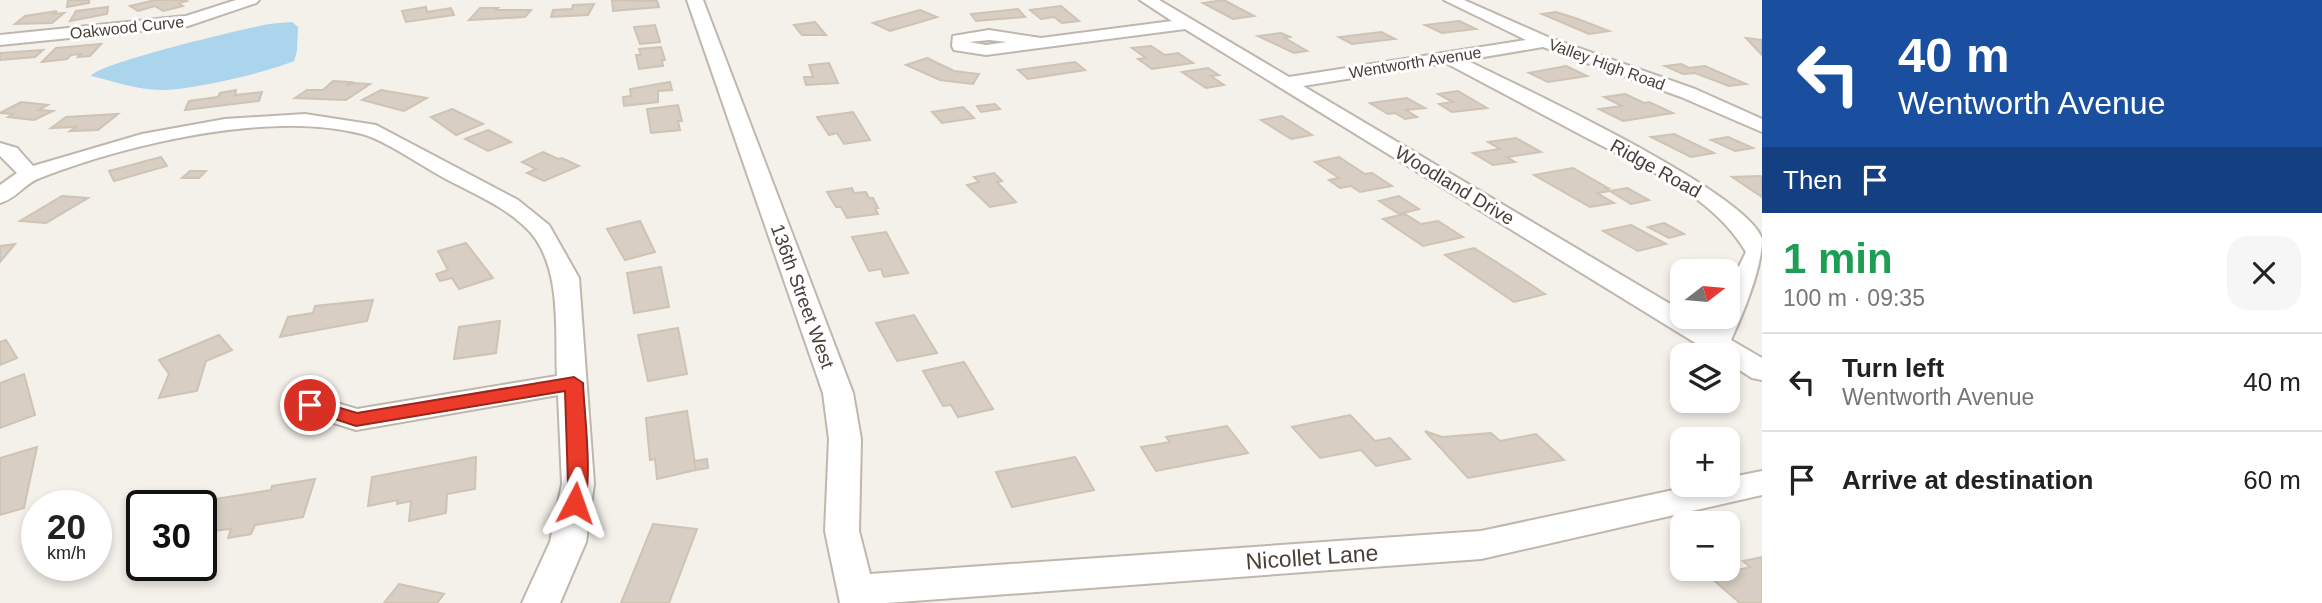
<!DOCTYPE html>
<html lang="en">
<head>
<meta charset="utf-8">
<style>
	:root { --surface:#fff; --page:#f6f6f6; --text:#222; --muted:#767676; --line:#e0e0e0 }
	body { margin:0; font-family:Helvetica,sans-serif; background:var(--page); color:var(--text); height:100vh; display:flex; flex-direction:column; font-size:26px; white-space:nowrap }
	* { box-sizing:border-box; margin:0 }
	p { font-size:23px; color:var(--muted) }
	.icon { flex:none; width:38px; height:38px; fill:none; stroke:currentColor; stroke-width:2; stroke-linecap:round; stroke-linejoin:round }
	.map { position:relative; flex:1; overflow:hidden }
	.side { display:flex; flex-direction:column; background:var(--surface); width:560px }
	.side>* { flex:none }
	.hud { background:#1a4fa0; color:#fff; overflow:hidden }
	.needle { width:46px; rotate:74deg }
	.buttons { position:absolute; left:1670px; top:259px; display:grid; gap:14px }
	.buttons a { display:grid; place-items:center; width:70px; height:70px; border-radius:14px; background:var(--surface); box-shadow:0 4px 10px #0003; font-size:35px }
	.speed { position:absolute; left:21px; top:490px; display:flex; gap:14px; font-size:35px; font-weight:700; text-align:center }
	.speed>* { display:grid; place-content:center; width:91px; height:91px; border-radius:50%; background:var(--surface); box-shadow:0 4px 10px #0003; line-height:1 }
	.speed small { font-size:18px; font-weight:400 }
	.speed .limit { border:4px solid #111; border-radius:10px; background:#fff; color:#111 }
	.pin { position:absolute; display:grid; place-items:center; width:60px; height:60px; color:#fff; margin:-30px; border:4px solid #fff; border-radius:50%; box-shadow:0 2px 7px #0007 }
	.me { position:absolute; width:77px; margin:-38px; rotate:4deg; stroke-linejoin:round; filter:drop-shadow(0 0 5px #0008) }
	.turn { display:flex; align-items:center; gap:24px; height:147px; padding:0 21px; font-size:32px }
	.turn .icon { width:91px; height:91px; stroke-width:2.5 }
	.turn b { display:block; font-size:49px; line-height:60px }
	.then { display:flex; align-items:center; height:66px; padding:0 21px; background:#0003; gap:14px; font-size:26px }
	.round { display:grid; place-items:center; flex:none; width:74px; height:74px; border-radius:21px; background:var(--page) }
	.head { display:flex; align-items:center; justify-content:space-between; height:119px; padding:0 21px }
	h1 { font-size:42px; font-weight:600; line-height:52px; color:#1e9e55 }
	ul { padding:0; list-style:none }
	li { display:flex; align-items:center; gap:21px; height:98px; padding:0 21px; border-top:2px solid var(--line) }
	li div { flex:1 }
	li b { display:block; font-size:26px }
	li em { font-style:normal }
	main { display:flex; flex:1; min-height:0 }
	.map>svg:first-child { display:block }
	.water { fill:#abd5ec }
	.building { fill:#d8cec3; stroke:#cfc3b4; stroke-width:2 }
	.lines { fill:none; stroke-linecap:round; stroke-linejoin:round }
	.street-casing { stroke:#bfb7ad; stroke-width:4 }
	.street { fill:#fff; fill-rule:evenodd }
	.route { fill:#ec3b29; stroke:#99261b; stroke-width:2 }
	.labels { text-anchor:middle; stroke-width:6; stroke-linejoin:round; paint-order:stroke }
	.far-street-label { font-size:16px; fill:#474139; stroke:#fff }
	.street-label { font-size:19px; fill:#474139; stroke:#fff }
	.near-street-label { font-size:23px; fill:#474139; stroke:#fff }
</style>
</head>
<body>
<main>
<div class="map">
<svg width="1762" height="603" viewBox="0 0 1762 603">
	<rect width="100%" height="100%" fill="#f4f0ea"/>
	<!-- water -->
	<path class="water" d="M292 22 298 27 297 51 294 61C265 73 192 90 161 90 138 90 113 81 91 76 100 63 235 31 260 26 270 23 281 23 292 22Z"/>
	<!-- building -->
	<g class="building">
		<path d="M68 0H89V3L67 7Z"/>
		<path d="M155 0H185L187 1 179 3 183 6 163 11 155 6 138 11 130 6Z"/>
		<path d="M612 0 657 1 659 7 613 11Z"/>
		<path d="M1224 0 1254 16 1233 19 1203 3Z"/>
		<path d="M594 4 588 15 551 17 553 10 572 9 573 5Z"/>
		<path d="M1061 6 1079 21 1062 23 1054 17 1041 19 1030 10Z"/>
		<path d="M108 7 107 14 70 21 76 11Z"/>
		<path d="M426 7 427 12 451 8 454 15 406 22 402 11Z"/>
		<path d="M480 8H498L496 10H531L525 17 469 20Z"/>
		<path d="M1018 9 1025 17 976 21 971 14Z"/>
		<path d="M920 10 937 17 890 31 873 23Z"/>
		<path d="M57 11 53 14 64 13 52 23 15 24 25 16Z"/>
		<path d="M1556 12 1578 19 1609 31 1589 34 1542 14Z"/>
		<path d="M1459 21 1476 29 1442 33 1425 25Z"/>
		<path d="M815 22 826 35H802L794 25Z"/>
		<path d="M655 25 660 42 640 44 634 27Z"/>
		<path d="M1381 32 1395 39 1352 44 1339 37Z"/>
		<path d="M1281 33 1290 37 1285 38 1307 51 1294 53 1258 36Z"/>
		<path d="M1746 38 1762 40V55Z"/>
		<path d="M101 44 90 56 78 57 81 54 71 55 67 59 42 62 56 48Z"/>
		<path d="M1151 46 1165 55 1178 53 1193 63 1152 69 1138 59 1146 58 1132 48Z"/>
		<path d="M661 47 665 60H662L663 66 639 69 636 55H641L639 49Z"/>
		<path d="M43 50 35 57 0 60V53Z"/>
		<path d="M927 58 954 71 979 74 973 84 940 80 906 65Z"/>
		<path d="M1075 62 1085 70 1028 79 1018 70Z"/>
		<path d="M829 63 838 83 806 85 804 77H813L809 65Z"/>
		<path d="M1681 64 1689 68 1705 66 1746 84 1729 86 1695 73 1683 74 1665 66Z"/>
		<path d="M1566 66 1587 76 1548 82 1529 73Z"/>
		<path d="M1208 68 1219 75 1211 76 1224 85 1206 88 1182 72Z"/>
		<path d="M333 81 351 82 346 86 353 83 370 84 346 100 295 98 307 90H323Z"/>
		<path d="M670 82 672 90 658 91V102L624 106 623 97 631 96 630 89Z"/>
		<path d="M236 90 235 95 262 92 259 101 185 110 189 101 218 97 220 93Z"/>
		<path d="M381 90 427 98 404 111 362 100Z"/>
		<path d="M1458 91 1487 108 1452 112 1439 104 1453 102 1438 94Z"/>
		<path d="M1625 94 1644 103 1649 102 1673 113 1623 121 1599 109 1622 106 1604 97Z"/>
		<path d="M1407 98 1425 108 1406 110 1417 117 1405 119 1395 113 1388 114 1370 103Z"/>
		<path d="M21 102 48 105 39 110 53 111 34 120 8 117 13 114 0 113Z"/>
		<path d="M995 104 1000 109 981 112 977 106Z"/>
		<path d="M678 105 682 121H678L680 130 651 133 647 109Z"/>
		<path d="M963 107 974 118 942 123 932 112Z"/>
		<path d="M452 109 483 124 456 135 431 117Z"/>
		<path d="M853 112 870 140 844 144 837 133 829 135 817 117Z"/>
		<path d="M118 114 98 130 70 131 76 127 51 128 66 117Z"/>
		<path d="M1282 116 1312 135 1291 139 1261 120Z"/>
		<path d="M488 130 511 142 488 151 465 139Z"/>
		<path d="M1674 134 1714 153 1691 157 1651 137Z"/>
		<path d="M1728 137 1753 148 1735 151 1711 140Z"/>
		<path d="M1516 138 1541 152 1507 157 1515 162 1493 165 1473 153 1500 149 1488 142Z"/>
		<path d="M543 152 558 159 562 158 579 166 544 181 527 173 536 169 522 162Z"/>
		<path d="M161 157 167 166 114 181 109 171Z"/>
		<path d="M1339 157 1365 174 1372 173 1392 186 1360 192 1351 186 1340 188 1329 180 1339 178 1315 162Z"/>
		<path d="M1573 168 1608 188H1605L1610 191 1597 193 1614 203 1590 207 1534 175Z"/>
		<path d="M190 171H206L199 178H182Z"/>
		<path d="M994 173 1002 181 997 182 1016 202 990 207 967 185 979 182 974 177Z"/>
		<path d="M1760 176 1762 177V197L1732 177Z"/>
		<path d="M852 188 854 193 866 192 869 198H873L878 208H875L878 214 847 218 841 207H836L827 192Z"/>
		<path d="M1627 188 1649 200 1631 204 1610 191Z"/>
		<path d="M62 196 88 198 46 223 20 221Z"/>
		<path d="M1399 196 1419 209 1399 214 1379 201Z"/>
		<path d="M1405 214 1421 224 1438 221 1463 237 1423 246 1383 219Z"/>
		<path d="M640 221 655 252 625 260 607 229Z"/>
		<path d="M1664 223 1684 234 1669 238 1648 227Z"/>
		<path d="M1631 225 1666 244 1638 251 1603 231Z"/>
		<path d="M886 232 908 273 884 277 881 269 869 271 852 237Z"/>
		<path d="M466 243 493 278 459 289 452 278 440 281 436 274 448 270 438 251Z"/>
		<path d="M15 244 0 262V246Z"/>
		<path d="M1474 248 1512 272 1545 294 1514 302 1445 255Z"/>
		<path d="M661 267 669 307 634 313 627 273Z"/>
		<path d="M373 300 367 321 280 337 288 317 313 313 315 306Z"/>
		<path d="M914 315 937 353 897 361 876 323Z"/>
		<path d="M500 321 496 353 454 359 459 327Z"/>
		<path d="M678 328 687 374 648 381 638 335Z"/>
		<path d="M219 335 232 350 206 361 197 391 159 398 169 374 159 360Z"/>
		<path d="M6 340 17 358 0 365V342Z"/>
		<path d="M964 362 993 409 958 417 951 405 943 406 923 371Z"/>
		<path d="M24 374 35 415 0 428V383Z"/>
		<path d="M687 411 696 470 657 479 655 459 650 460 646 418Z"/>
		<path d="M1350 415 1375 441 1390 438 1410 459 1376 466 1361 450 1320 458 1292 427Z"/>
		<path d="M1227 426 1248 453 1156 471 1141 447 1170 442 1166 437Z"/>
		<path d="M1425 431 1442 437 1491 433 1500 441 1536 434 1564 460 1468 478Z"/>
		<path d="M37 447 24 508 0 515V458Z"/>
		<path d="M476 457 475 489 447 494 446 513 409 521 411 501 397 504 398 500 368 506 372 477Z"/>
		<path d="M1075 457 1094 490 1012 507 996 472Z"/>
		<path d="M707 459 708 468 696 470 694 461Z"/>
		<path d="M315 479 303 517 255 525 251 534 228 538 231 529 201 532V506H195L197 502 271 490 272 486Z"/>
		<path d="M653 524 697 529 669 603H621Z"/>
		<path d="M1762 557V603H1740L1710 577 1750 567 1743 561Z"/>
		<path d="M399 584 444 594 437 603H384Z"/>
	</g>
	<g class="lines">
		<!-- street casing -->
		<g class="street-casing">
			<g id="street">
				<path d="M236 0H259L256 3 188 26 0 45V35L186 16Z"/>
				<path d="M687 0H703L853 393 861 439 859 531 870 574 1481 531 1697 485H1727V478L1762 471V495L1481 559 886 603H840L825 531 829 439 823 393Z"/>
				<path d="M1140 0H1159L1289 77 1526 40 1444 0H1464L1550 38 1695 89 1762 119V132L1681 97 1543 47 1466 60C1518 86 1748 192 1762 239 1762 268 1743 314 1731 340L1762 358V380L1752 378 1727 362V355H1715L1185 29 986 55 954 50 952 46 953 36 989 30 1041 38 1172 21ZM989 40 1007 42 986 45 969 42ZM1446 63C1493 88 1540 113 1587 138 1644 168 1712 194 1746 252L1727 291V317H1715L1710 327 1692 317H1682V311L1303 86Z"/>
				<path d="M305 114 376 125 518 200 549 225 579 278 594 484 586 542 560 603H522L550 542 562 484 558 395 356 430 299 412 295 405 299 398 310 395 357 409 557 376C555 331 562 270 531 233 509 208 474 194 446 179 425 168 383 139 362 134 270 110 127 144 40 178 25 183 16 199 0 203V185L17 173 0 156V143L17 148 33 166 142 134 225 119Z"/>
			</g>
		</g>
		<!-- street -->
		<use href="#street" class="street"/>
	</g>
	<!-- route -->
	<path class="route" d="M574 377 583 383C584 412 594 486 582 509L575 511 567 509 564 503 568 484 565 391 356 426 304 409 301 405 304 400 310 399 357 413Z"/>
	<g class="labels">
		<!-- far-street labels -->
		<g class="far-street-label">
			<text transform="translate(127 27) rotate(-6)" y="6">Oakwood Curve</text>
			<text transform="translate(1415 62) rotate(-9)" y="6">Wentworth Avenue</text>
			<text transform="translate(1607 64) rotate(20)" y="6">Valley High Road</text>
		</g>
		<!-- street labels -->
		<g class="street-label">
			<text transform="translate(1656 168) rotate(29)" y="7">Ridge Road</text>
			<text transform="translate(1455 185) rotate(31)" y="7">Woodland Drive</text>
			<text transform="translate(803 296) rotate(70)" y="7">136th Street West</text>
		</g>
		<!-- near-street labels -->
		<g class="near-street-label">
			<text transform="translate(1312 557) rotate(-4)" y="8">Nicollet Lane</text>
		</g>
	</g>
</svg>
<div class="buttons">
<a><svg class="needle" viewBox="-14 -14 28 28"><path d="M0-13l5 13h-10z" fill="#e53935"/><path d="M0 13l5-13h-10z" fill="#767676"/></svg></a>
<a><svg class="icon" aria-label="layers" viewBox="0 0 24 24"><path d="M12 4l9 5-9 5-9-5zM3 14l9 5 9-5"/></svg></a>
<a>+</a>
<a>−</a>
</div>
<div class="speed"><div>20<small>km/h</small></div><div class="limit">30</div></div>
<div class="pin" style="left:310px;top:405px;background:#d93025"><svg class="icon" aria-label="arrive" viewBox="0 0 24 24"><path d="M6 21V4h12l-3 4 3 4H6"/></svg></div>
<svg class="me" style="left:575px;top:503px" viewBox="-20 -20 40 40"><path d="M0-17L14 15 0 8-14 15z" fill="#ec3b29" stroke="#fff" stroke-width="4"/></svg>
</div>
<section class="side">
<div class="hud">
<div class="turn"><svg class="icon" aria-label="left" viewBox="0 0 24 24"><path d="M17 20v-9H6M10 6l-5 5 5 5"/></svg><div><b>40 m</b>Wentworth Avenue</div></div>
<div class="then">Then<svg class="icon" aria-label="arrive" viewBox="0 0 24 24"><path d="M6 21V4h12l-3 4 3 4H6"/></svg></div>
</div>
<div class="head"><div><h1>1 min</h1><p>100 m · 09:35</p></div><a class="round"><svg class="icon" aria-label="close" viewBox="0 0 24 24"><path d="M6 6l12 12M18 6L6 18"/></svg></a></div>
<ul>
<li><svg class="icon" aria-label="left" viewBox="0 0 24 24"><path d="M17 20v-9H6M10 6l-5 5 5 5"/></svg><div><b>Turn left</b><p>Wentworth Avenue</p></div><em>40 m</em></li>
<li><svg class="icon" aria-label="arrive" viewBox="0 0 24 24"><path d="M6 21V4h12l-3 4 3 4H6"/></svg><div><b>Arrive at destination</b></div><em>60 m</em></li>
</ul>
</section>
</main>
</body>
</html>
